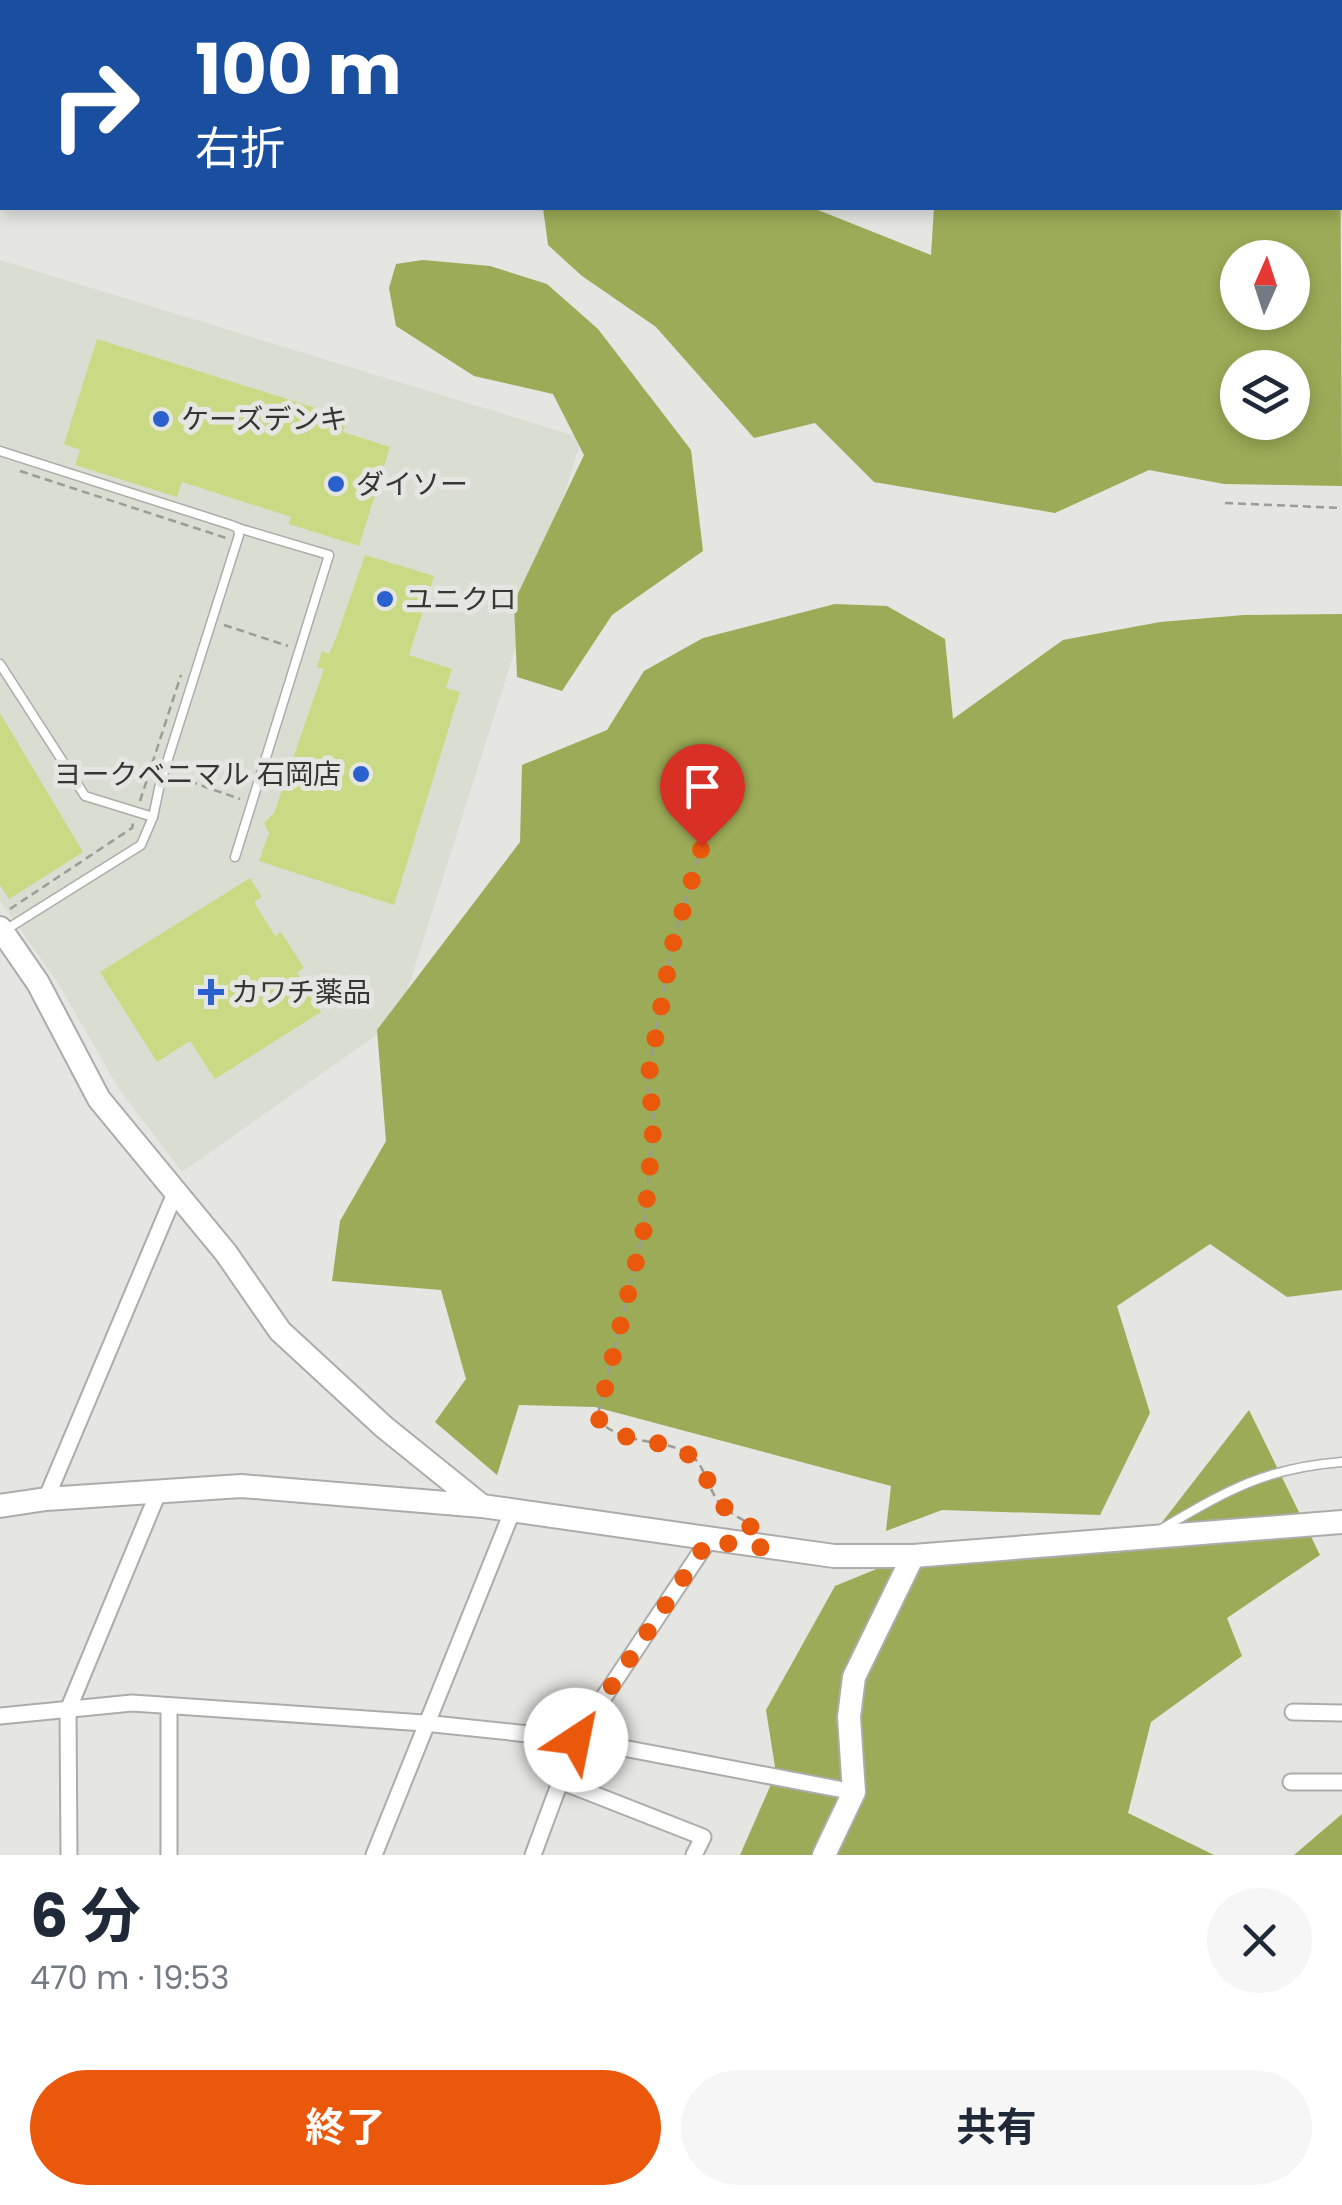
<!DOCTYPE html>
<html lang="ja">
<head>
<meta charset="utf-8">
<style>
	:root { --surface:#fff; --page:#f6f6f7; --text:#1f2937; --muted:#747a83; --accent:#ea580c }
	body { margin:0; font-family:Poppins,"Noto Sans JP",sans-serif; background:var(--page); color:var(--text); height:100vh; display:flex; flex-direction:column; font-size:38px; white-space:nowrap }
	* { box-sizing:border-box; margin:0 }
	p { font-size:32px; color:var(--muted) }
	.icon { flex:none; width:55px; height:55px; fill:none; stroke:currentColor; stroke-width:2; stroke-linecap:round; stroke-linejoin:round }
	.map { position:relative; height:1855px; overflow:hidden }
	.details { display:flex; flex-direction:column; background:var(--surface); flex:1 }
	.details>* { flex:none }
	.banner { position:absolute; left:0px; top:0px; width:1342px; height:210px; box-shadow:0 5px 15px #0003; background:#1a4fa0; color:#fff; overflow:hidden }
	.needle { width:65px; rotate:3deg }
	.tools { position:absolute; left:1220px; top:240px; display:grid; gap:20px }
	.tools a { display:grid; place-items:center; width:90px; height:90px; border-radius:50%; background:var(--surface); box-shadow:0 5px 15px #0003; font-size:50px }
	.pin { position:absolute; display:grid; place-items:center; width:85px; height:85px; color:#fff; margin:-102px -42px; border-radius:50% 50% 50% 0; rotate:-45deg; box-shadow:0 0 10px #0007 }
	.pin .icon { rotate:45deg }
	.me { position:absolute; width:110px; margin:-55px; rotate:34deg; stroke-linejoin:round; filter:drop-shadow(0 0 8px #0008) }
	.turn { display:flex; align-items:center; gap:35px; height:210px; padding:0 30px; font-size:45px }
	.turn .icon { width:130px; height:130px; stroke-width:2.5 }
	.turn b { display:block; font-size:70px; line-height:85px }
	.round { display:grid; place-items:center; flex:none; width:105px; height:105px; border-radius:52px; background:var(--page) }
	.summary { display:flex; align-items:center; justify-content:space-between; height:170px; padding:0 30px }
	h1 { font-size:60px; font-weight:700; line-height:75px }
	.primary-button { display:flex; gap:20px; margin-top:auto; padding:20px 30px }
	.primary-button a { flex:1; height:115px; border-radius:60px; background:var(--accent); color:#fff; font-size:40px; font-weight:700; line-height:115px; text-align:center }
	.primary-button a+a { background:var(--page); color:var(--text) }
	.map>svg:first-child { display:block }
	.built { fill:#daddd2 }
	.forest { fill:#9cab57; fill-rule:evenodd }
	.building { fill:#c9da84 }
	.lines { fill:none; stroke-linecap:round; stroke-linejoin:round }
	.lane-casing { stroke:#acadaa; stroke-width:11 }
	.street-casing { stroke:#acadaa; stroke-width:19 }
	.secondary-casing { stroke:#acadaa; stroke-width:26 }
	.path { stroke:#9b9b98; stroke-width:2.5; stroke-dasharray:8 5; stroke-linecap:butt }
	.lane { stroke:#fff; stroke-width:8 }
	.street { stroke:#fff; stroke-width:15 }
	.secondary { stroke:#fff; stroke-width:22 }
	.route { stroke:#ea580c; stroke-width:18; stroke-dasharray:0 32.4 }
	.poi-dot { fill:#2a61ce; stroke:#e5e5e2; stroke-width:4 }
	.labels { text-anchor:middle; stroke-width:10; stroke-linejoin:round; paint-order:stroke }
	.poi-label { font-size:28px; fill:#363635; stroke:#e5e5e2; text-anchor:start }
</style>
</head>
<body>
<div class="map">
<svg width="1342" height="1855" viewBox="0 0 1342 1855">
	<rect width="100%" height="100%" fill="#e5e5e2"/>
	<!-- built -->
	<path class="built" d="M0 260 582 438 398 1020 182 1172 119 1089 58 983 0 901Z"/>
	<!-- forest -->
	<g class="forest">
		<path d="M1340 83 1342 486 1224 484 1149 470 1055 513 874 482 815 423 754 438 656 327 582 276 548 245 543 208H813L931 255 934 208H1340ZM1238 258H1292V312H1238ZM1238 368H1292V422H1238Z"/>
		<path d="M423 260 490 266 547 284 598 329 691 450 703 551 612 615 562 691 517 677 514 602 584 455 553 394 474 376 396 326 389 288 396 264Z"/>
		<path d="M835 604 887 606 945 639 953 719 1063 640 1160 622 1244 615 1342 614V1290L1287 1297 1210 1244 1117 1306 1150 1413 1100 1515 942 1510 886 1531 891 1486 595 1407 519 1405 497 1475 435 1422 466 1379 441 1290 332 1281 340 1221 386 1141 377 1030 520 842 522 765 607 730 644 671 703 638Z"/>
		<path d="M1249 1410 1320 1555 1227 1618 1242 1656 1151 1722 1128 1813 1214 1855H740L776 1773 766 1710 835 1586 940 1543H1146Z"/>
		<path d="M1342 1814V1855H1294Z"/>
	</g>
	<!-- building -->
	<g class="building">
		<path d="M97 339 319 409 318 414 346 422 343 432 390 447 359 546 289 524 291 517 182 482 177 497 75 465 80 450 64 444Z"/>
		<path d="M365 555 434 576 409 655 452 669 446 688 460 692 394 905 259 861 269 833 264 823 274 813 324 669 317 667 322 651 329 654 338 633Z"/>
		<path d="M0 713 83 852 9 899 0 885Z"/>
		<path d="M250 878 262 897 254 902 275 936 281 932 304 968 297 973 321 1012 215 1079 190 1041 157 1062 100 972Z"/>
	</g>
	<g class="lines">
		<!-- lane casing -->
		<g class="lane-casing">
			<g id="lane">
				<path d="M0 451 231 525 238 528 239 535 160 784 153 817 141 845 7 929"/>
				<path d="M0 664 85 796 153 817"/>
				<path d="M235 857 329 555 238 528"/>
				<path d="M1163 1528C1228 1490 1265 1468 1342 1462"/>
			</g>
		</g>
		<!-- street casing -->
		<g class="street-casing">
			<g id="street">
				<path d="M954 0 964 2"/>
				<path d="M1340 71H1342"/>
				<path d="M46 1499 176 1191"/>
				<path d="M1293 1712 1342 1713"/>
				<path d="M0 1716 132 1703 424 1723 576 1739 854 1792"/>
				<path d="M560 1781 703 1837 694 1855"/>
				<path d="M1291 1782H1342"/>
				<path d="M69 1855 68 1710 158 1493"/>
				<path d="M169 1855V1706"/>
				<path d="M374 1855 512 1512"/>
				<path d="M533 1855 576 1739 708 1541"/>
			</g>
		</g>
		<!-- secondary casing -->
		<g class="secondary-casing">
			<g id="secondary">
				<path d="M0 928 38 983 99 1099 226 1253 280 1331 384 1427 482 1506"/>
				<path d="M0 1506 46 1499 241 1486 482 1506 834 1556H913L1342 1522"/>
				<path d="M824 1855 854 1792 849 1717 854 1677 913 1556"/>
			</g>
		</g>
		<!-- path -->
		<g class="path">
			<path d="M20 471 226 538"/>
			<path d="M1225 503 1342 508"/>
			<path d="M224 625 288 646"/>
			<path d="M177 777 240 799"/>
			<path d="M140 801 181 675"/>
			<path d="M702 846 672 947 647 1079 654 1121 644 1229 597 1418C619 1445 658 1438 686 1452 706 1462 707 1490 721 1505 728 1512 740 1518 748 1523"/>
			<path d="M10 909 132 828 133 823"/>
		</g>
		<!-- lane -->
		<use href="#lane" class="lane"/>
		<!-- street -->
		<use href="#street" class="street"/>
		<!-- secondary -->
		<use href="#secondary" class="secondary"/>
	</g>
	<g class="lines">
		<!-- route -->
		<path class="route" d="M576 1740 708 1541 766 1548C754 1522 742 1524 723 1506 708 1492 707 1466 689 1455 662 1436 620 1447 598 1418L644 1229 654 1121 648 1079 672 947 702 846"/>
	</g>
	<!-- markers -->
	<g class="poi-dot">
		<circle cx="161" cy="419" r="10"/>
		<circle cx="336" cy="484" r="10"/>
		<circle cx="385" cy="599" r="10"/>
		<circle cx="361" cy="774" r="10"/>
		<path d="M206 977h10v10h10v10h-10v10h-10v-10h-10v-10h10z"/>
	</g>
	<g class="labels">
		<!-- poi labels -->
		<g class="poi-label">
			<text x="181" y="429">ケーズデンキ</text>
			<text x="356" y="494">ダイソー</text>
			<text x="405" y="609">ユニクロ</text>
			<text x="341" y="784" text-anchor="end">ヨークベニマル 石岡店</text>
			<text x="231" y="1002">カワチ薬品</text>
		</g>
	</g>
</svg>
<div class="tools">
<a><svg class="needle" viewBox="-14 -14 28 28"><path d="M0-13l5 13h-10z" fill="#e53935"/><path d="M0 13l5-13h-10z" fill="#747a83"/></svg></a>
<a><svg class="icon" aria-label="layers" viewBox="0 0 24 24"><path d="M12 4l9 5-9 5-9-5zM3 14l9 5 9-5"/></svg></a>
</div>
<div class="pin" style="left:702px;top:846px;background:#d93025"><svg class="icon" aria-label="arrive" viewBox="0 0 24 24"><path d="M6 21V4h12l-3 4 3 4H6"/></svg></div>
<svg class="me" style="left:576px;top:1740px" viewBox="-20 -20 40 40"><circle r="19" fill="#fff"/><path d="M0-13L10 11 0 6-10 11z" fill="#ea580c"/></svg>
<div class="banner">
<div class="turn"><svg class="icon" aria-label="right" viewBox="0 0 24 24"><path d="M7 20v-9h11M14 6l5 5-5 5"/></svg><div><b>100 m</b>右折</div></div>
</div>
</div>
<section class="details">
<div class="summary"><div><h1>6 分</h1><p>470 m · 19:53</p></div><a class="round"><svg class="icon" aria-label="close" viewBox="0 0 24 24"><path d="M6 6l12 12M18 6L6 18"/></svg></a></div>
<div class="primary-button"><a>終了</a><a>共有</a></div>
</section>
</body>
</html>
